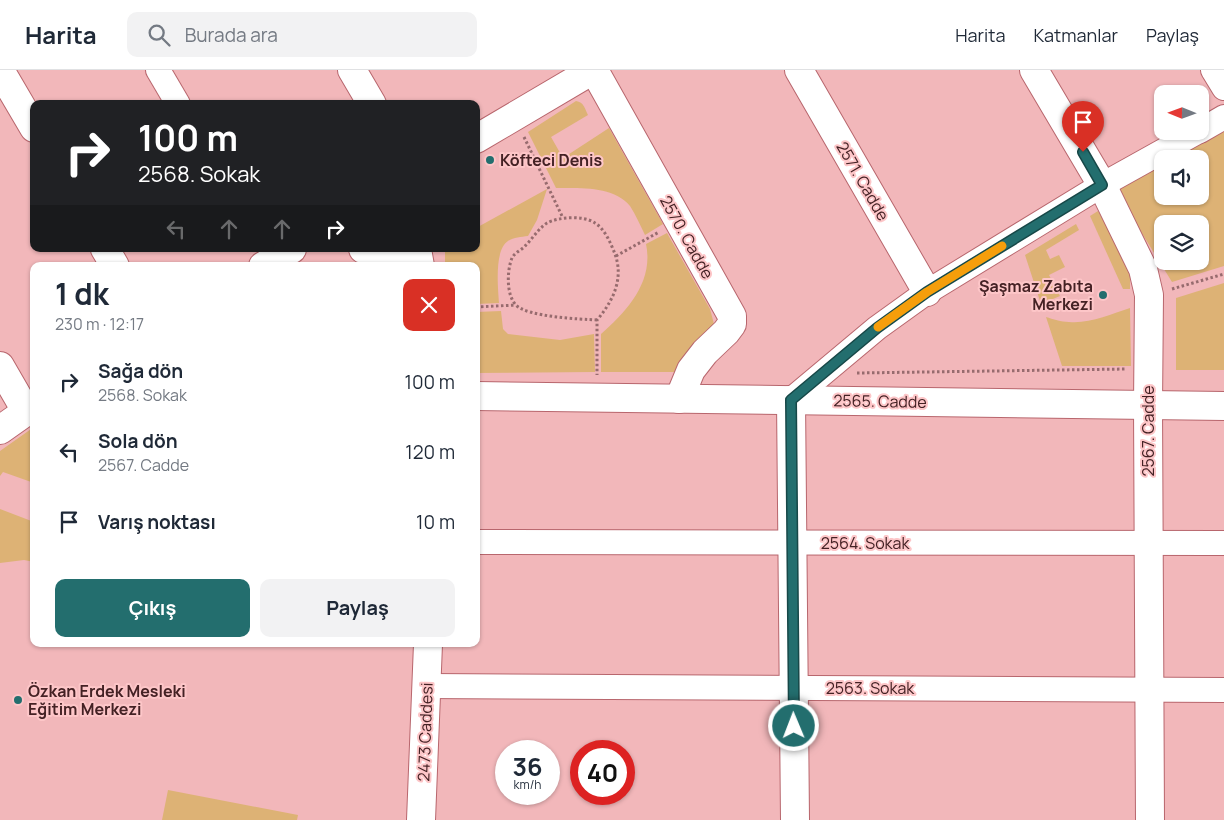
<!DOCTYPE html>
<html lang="tr">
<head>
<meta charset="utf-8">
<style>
	:root { --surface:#fff; --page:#f2f2f3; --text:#1f2937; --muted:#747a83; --line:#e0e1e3; --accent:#236e6e }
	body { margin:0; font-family:Manrope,sans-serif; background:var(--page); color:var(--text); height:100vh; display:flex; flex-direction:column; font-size:19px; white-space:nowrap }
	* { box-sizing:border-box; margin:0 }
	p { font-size:16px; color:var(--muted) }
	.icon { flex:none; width:28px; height:28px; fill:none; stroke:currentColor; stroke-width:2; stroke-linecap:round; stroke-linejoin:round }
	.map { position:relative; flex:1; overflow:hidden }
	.sheet { position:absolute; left:30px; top:192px; width:450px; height:385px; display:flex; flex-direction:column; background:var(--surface); border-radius:10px; box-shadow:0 1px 4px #0004 }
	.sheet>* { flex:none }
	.guide { position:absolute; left:30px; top:30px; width:450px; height:152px; border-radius:10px; box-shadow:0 1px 4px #0004; background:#202124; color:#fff; overflow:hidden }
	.needle { width:32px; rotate:271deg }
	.fabs { position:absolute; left:1154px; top:15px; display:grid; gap:10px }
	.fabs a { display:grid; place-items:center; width:55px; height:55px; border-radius:10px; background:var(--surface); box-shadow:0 1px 4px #0004; font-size:25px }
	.speed { position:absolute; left:495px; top:670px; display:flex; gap:10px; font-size:25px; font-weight:700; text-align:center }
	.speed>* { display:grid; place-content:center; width:65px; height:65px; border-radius:50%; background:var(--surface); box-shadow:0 1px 4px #0004; line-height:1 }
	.speed small { font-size:12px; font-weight:400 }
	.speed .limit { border:8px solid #d22; background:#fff; color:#111 }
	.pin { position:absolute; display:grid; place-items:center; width:42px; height:42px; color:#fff; margin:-51px -21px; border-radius:50% 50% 50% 0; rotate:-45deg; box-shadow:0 0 5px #0007 }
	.pin .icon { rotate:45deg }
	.me { position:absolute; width:55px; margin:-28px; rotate:359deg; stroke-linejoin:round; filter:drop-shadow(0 0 4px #0008) }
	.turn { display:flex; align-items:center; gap:18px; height:105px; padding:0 25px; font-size:22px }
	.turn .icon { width:65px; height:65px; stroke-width:2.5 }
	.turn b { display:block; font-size:35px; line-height:42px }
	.lanes { display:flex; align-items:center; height:48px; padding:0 25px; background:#0003; justify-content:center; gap:25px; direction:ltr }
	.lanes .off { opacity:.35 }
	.round { display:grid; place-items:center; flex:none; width:52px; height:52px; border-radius:10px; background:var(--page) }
	.headline { display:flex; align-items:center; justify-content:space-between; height:85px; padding:0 25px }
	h1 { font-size:30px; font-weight:700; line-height:38px }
	.primary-button { display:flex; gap:10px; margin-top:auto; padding:10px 25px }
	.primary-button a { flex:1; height:58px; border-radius:10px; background:var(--accent); color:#fff; font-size:20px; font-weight:700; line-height:58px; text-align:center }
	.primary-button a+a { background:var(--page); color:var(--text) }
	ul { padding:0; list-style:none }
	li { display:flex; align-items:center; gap:15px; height:70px; padding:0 25px }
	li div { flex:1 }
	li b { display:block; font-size:19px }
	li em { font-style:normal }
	header { display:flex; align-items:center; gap:30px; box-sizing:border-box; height:70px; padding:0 25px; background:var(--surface); border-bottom:1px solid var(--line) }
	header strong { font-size:24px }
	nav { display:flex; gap:28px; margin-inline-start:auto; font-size:18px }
	.search { width:350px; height:45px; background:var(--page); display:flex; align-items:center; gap:12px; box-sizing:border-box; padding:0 18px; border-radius:10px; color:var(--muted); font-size:19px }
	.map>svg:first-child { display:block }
	.built { fill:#f2b7ba; fill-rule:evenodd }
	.green { fill:#ddb275; fill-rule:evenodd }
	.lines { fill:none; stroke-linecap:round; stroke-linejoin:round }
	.minor-casing { stroke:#b8666d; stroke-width:26 }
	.tertiary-casing { stroke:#b8666d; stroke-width:30 }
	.path { stroke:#976b6e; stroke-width:3; stroke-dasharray:2.5 2.5; stroke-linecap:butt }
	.minor { stroke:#fff; stroke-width:24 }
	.tertiary { stroke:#fff; stroke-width:28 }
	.route-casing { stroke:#174848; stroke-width:12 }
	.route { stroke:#236e6e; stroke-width:9 }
	.slow { stroke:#f59e0b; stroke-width:9 }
	.poi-dot { fill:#236e6e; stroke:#fdc6c8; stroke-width:2 }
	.labels { text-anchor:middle; stroke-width:4; stroke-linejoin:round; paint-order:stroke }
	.poi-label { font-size:16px; font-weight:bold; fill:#442124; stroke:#fdc6c8; text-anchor:start }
	.street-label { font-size:16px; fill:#442124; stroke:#fdc6c8 }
</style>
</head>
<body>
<header>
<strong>Harita</strong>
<div class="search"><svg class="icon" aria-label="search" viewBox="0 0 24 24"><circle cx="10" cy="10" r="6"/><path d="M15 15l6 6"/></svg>Burada ara</div>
<nav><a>Harita</a><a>Katmanlar</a><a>Paylaş</a></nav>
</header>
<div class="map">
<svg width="1224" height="750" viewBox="0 0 1224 750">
	<rect width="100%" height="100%" fill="#fdc6c8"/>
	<!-- built -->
	<path class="built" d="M0 0H1224V750H0ZM1162 24H1200V61H1162ZM34 34H476V179H34ZM1162 89H1200V126H1162ZM1162 154H1200V191H1162ZM34 196H476V574H34ZM506 681H549V724H506ZM581 681H624V724H581Z"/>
	<!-- green -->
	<g class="green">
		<path d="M576 31C584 32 585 39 588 45L551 67 563 88 609 58 663 154 645 165C640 155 636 145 630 136 614 116 580 118 556 118L528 62Z"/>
		<path d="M1224 59V196L1172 212 1114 118 1162 90V126H1200V89H1165ZM1162 154H1200V191H1162Z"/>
		<path d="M547 119 537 150 528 166C521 167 514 167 508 171 494 180 498 218 499 233L476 234V196H445V179H476V158Z"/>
		<path d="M1098 141 1130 199V219H1123L1090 146Z"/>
		<path d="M1076 154 1079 160 1046 180 1050 189 1059 185 1065 197 1049 205 1060 226 1041 234 1025 185Z"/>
		<path d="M667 163 710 239 714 254 675 302H601V264C627 241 654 212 646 174Z"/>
		<path d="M1224 213V300H1176V228Z"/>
		<path d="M1130 238 1131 296H1062L1046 247C1053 249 1061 252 1069 252 1089 254 1111 244 1130 238Z"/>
		<path d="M501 241 503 259 508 264 560 270 594 264 595 302 476 303V242Z"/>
		<path d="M34 357V413L3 402 0 406V381Z"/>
		<path d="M0 439 34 452V492L24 490 0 493Z"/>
		<path d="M168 720 298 745 297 750H162Z"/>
	</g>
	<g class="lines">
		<!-- minor casing -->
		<g class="minor-casing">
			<g id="minor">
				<path d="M158 0 178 34"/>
				<path d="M1213 0 1224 18"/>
				<path d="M1200 61 1224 47"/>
				<path d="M791 330 877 258 927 222 1102 115 1199 61"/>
				<path d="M476 472 1224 473"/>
				<path d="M427 616 1224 620"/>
			</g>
		</g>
		<!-- tertiary casing -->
		<g class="tertiary-casing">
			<g id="tertiary">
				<path d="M0 0 34 58"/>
				<path d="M352 0 372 34"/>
				<path d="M594 0 732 246V254L726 262 705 282 691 300 679 329"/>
				<path d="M799 0 927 222"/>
				<path d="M1034 0 1102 115 1143 199 1149 225 1148 335 1150 750"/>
				<path d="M476 69 593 0"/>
				<path d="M105 179 115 196"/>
				<path d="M363 179 390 188 403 196"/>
				<path d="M417 179 420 196"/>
				<path d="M263 196 292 179"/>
				<path d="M0 296 26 341"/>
				<path d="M476 326 1224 336"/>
				<path d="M791 330 795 750"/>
				<path d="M0 360 34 336"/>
				<path d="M421 750 428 574"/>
			</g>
		</g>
		<!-- path -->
		<g class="path">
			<path d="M524 67 563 148"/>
			<path d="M616 186 659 162"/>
			<path d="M1172 219 1224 204"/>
			<path d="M476 237 516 235"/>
			<path d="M597 250C580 249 527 247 516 235 506 225 507 200 512 188 515 182 522 180 526 175 533 168 538 159 547 153 558 147 584 145 595 153 605 159 611 174 615 184 624 209 613 231 597 250V305"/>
			<path d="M857 303 1126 299"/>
		</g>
		<!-- minor -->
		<use href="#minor" class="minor"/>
		<!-- tertiary -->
		<use href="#tertiary" class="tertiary"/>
	</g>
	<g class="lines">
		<!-- route casing -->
		<g class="route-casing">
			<path id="route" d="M794 656 791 330 877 258 927 222 1102 115 1083 82"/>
		</g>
		<!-- route -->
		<use href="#route" class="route"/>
		<!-- slow -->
		<path class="slow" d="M878 257 927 222 1002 176"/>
	</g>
	<!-- markers -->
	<g class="poi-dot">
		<circle cx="490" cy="90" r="5"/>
		<circle cx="1103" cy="225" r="5"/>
		<circle cx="18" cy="630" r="5"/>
	</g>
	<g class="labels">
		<!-- poi labels -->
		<g class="poi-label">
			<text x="500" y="96">Köfteci Denis</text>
			<text x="1093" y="222" text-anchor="end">Şaşmaz Zabıta<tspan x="1093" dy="18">Merkezi</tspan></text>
			<text x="28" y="627">Özkan Erdek Mesleki<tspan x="28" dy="18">Eğitim Merkezi</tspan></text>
		</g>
		<!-- street labels -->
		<g class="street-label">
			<text transform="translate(863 111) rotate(60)" y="6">2571. Cadde</text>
			<text transform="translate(687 167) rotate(61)" y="6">2570. Cadde</text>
			<text transform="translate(880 331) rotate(1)" y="6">2565. Cadde</text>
			<text transform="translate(1148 361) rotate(-90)" y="6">2567. Cadde</text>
			<text x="865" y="479">2564. Sokak</text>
			<text x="870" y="624">2563. Sokak</text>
			<text transform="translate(425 662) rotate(-88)" y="6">2473 Caddesi</text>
		</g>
	</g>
</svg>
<div class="fabs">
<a><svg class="needle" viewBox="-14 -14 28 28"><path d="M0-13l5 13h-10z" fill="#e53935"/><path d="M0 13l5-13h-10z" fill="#747a83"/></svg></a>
<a><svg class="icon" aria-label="sound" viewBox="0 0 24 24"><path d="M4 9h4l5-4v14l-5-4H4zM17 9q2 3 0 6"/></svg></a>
<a><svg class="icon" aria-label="layers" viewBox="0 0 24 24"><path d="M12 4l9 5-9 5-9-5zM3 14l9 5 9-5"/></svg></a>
</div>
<div class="speed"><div>36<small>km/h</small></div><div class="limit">40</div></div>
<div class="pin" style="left:1083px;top:82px;background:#d93025"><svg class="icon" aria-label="arrive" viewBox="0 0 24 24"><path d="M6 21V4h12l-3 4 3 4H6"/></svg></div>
<svg class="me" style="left:794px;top:656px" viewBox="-20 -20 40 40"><circle r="17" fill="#236e6e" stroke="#fff" stroke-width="3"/><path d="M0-11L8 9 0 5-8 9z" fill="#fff"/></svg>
<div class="guide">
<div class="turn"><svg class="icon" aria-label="right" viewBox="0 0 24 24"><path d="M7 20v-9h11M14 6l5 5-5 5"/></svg><div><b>100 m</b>2568. Sokak</div></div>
<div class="lanes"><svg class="icon off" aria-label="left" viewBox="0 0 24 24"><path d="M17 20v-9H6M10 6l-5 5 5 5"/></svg><svg class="icon off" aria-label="ahead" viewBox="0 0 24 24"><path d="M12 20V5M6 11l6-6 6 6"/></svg><svg class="icon off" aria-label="ahead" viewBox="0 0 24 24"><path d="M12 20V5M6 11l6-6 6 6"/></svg><svg class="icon" aria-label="right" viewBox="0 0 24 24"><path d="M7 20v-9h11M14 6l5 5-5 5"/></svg></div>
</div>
<section class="sheet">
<div class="headline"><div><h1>1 dk</h1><p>230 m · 12:17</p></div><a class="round" style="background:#d93025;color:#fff"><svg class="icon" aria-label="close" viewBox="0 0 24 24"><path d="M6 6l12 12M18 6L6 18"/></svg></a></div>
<ul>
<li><svg class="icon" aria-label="right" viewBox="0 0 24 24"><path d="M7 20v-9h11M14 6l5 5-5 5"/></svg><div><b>Sağa dön</b><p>2568. Sokak</p></div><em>100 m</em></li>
<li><svg class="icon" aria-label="left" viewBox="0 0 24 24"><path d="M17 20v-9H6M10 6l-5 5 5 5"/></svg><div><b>Sola dön</b><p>2567. Cadde</p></div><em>120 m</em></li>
<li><svg class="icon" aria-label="arrive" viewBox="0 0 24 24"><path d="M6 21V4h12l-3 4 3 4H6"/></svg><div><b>Varış noktası</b></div><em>10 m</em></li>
</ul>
<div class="primary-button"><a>Çıkış</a><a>Paylaş</a></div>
</section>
</div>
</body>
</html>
